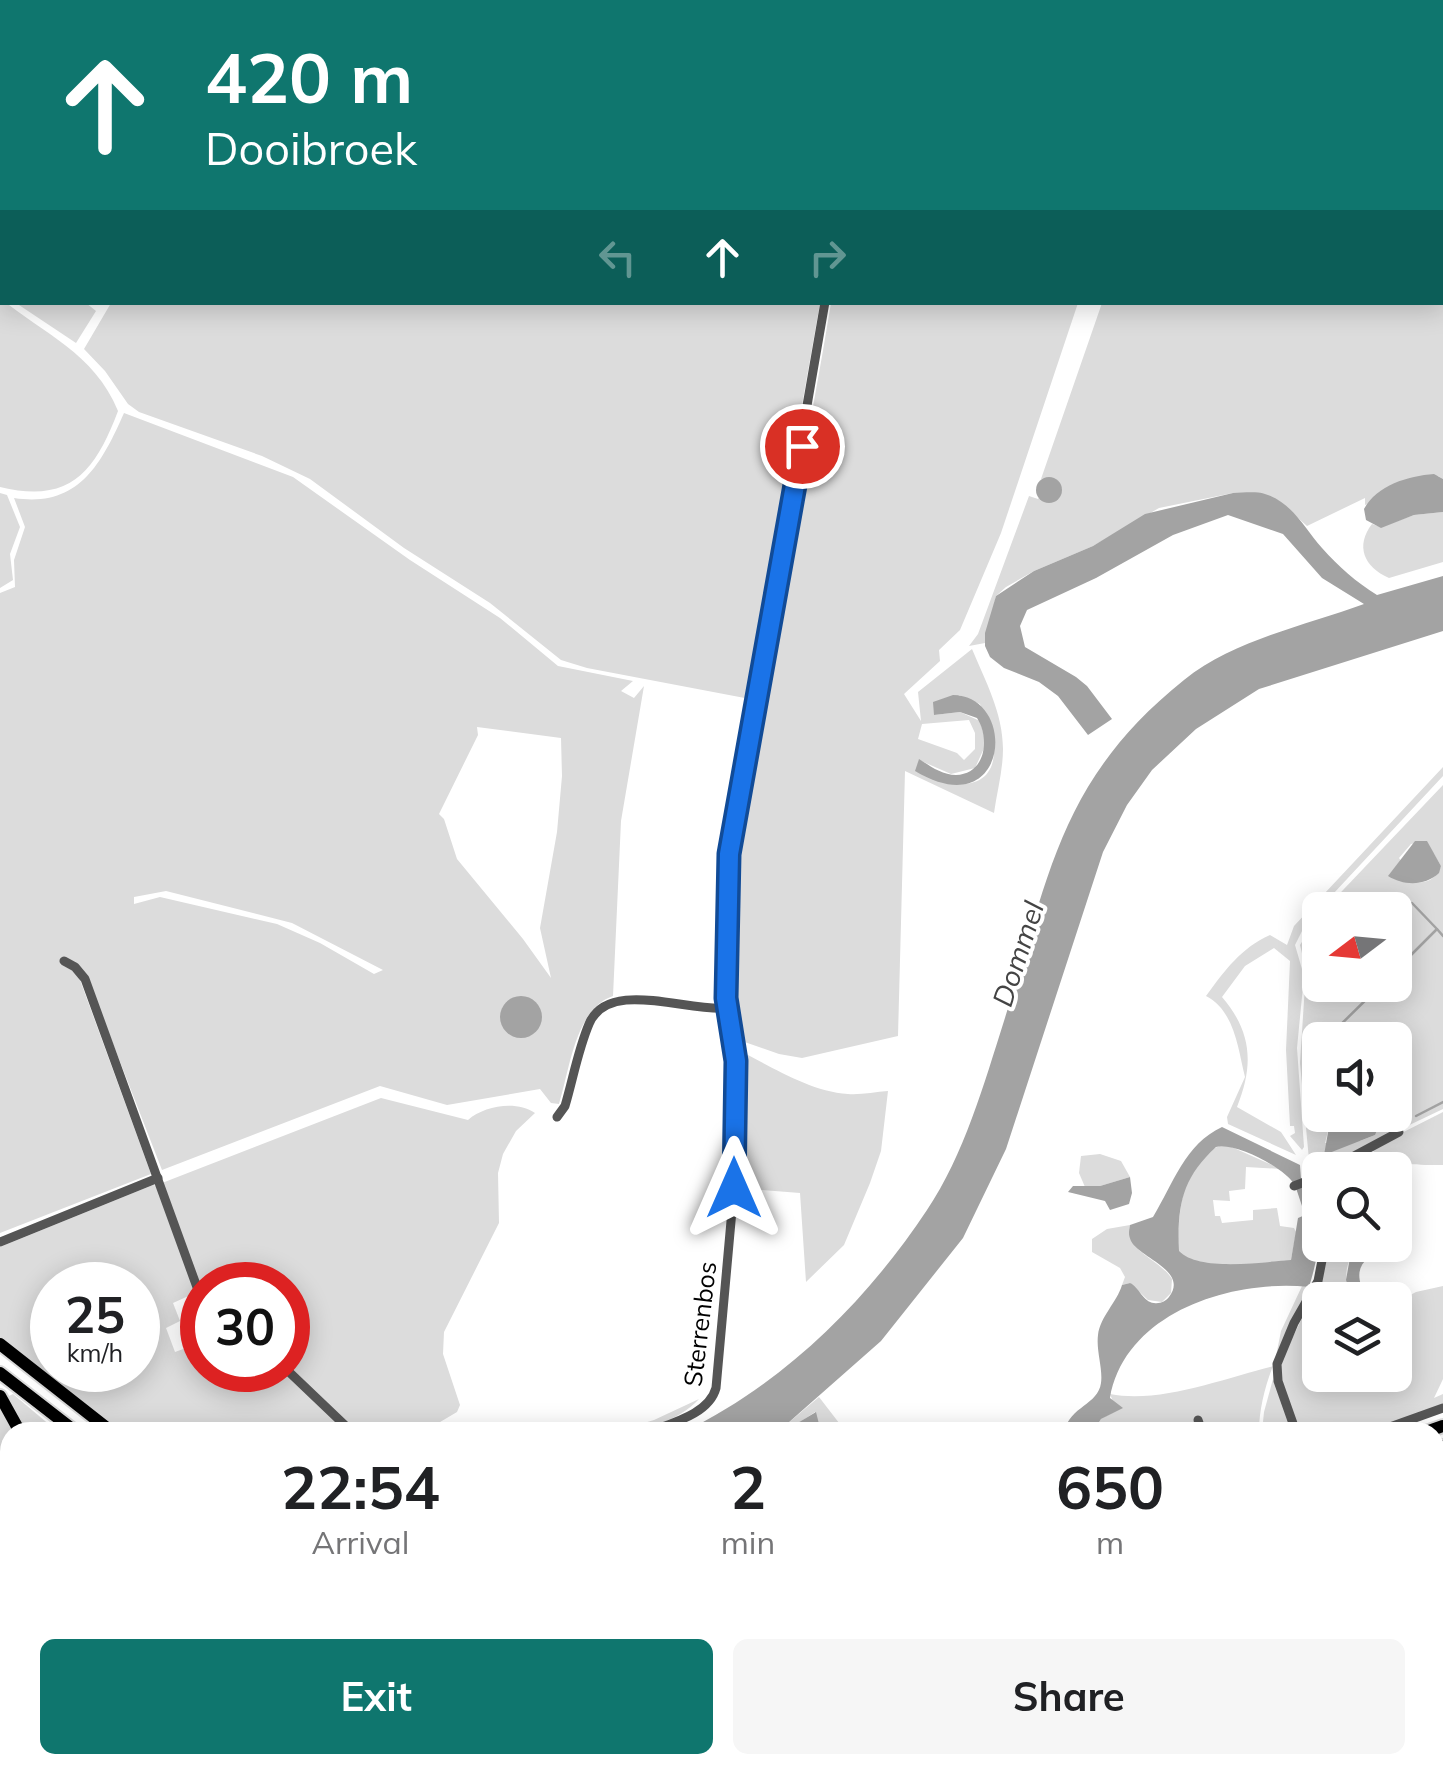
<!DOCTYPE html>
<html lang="en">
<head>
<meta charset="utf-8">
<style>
	:root { --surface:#fff; --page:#f6f6f6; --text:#202124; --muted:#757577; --accent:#0f766e }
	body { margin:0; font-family:Mulish,sans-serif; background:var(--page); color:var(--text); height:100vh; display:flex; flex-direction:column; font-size:38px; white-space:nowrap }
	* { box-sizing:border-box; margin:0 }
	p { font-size:32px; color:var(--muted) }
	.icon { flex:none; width:55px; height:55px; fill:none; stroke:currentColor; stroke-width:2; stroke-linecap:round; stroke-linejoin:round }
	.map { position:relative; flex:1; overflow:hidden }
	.drawer { position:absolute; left:0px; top:1422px; width:1445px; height:352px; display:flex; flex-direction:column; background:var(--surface); border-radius:30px 30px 0 0; box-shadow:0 5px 25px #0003 }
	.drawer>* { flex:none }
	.guide { position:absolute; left:0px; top:0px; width:1445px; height:305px; box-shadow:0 5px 25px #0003; background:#0f766e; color:#fff; overflow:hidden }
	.needle { width:65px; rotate:254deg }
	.tools { position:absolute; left:1302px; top:892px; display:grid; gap:20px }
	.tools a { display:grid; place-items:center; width:110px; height:110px; border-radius:15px; background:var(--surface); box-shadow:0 5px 25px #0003; font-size:50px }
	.speed { position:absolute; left:30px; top:1262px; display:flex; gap:20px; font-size:50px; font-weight:700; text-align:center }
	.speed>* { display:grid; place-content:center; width:130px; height:130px; border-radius:50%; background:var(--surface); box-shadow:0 5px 25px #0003; line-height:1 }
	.speed small { font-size:25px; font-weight:400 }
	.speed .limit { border:15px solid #d22; background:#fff; color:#111 }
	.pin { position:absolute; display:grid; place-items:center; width:85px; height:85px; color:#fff; margin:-42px; border:5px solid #fff; border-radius:50%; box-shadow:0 2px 10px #0007 }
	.me { position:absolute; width:110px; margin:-55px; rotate:0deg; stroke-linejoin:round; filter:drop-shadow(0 0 8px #0008) }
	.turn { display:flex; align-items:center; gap:35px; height:210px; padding:0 40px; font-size:45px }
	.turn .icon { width:130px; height:130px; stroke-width:2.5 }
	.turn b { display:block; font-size:70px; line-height:85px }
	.lanes { display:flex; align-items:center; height:95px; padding:0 40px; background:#0003; justify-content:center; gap:50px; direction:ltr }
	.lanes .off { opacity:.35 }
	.eta { display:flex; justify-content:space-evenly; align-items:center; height:170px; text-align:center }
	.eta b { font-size:60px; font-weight:700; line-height:70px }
	.primary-button { display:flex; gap:20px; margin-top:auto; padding:20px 40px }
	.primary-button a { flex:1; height:115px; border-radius:15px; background:var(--accent); color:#fff; font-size:40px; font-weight:700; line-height:115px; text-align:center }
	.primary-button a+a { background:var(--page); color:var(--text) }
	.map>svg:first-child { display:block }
	.green { fill:#dcdcdc; fill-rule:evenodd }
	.water { fill:#a3a3a3 }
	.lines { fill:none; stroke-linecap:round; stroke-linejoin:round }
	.stream { stroke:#a3a3a3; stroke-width:2.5 }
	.major-casing { stroke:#dbdbdb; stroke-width:15 }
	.highway-casing { stroke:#dbdbdb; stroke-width:16 }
	.minor { stroke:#555; stroke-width:9 }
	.major { stroke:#000; stroke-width:11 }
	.highway { stroke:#000; stroke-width:12 }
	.route-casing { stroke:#114b97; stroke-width:25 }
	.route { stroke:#1a73e8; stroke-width:18 }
	.labels { text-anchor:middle; stroke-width:8; stroke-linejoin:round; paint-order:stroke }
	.street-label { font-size:25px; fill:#000; stroke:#fff }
	.water-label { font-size:28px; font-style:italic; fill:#444; stroke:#fff }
</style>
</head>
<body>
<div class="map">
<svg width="1443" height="1773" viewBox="0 0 1443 1773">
	<rect width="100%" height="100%" fill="#fff"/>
	<!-- green -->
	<g class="green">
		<path d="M0 0 64 2H2L0 281Z"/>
		<path d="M677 0H870L676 2Z"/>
		<path d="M1194 0H1443V26L1442 2H1193Z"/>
		<path d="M1443 119V479L1438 476 1365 505V498L1307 526 1279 501 1264 494 1233 493 1159 508 1093 546 1034 571 1006 587 996 596 985 643 969 646 978 634 1029 496 1038 499 1052 478 1041 479 1102 303 1442 302Z"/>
		<path d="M0 298C44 334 94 353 118 411 95 472 70 504 0 487Z"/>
		<path d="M16 303H86L96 311 76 343Z"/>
		<path d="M111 303H820L750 699 587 668 561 660 490 603 404 548 310 479 262 456 139 412 128 404 105 371 84 349Z"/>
		<path d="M831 303H1078L1001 533 960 630 939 650 940 661 904 694 921 721 918 692 972 649C985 680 1003 713 1003 749 1003 770 997 792 994 813L905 771 898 1036 802 1058 779 1054 736 1039C716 914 741 792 764 670 786 547 811 425 831 303ZM959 695 980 704C984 718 994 735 994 749 995 797 942 787 916 771L919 760 951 774 975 768 986 744 980 721 960 712 934 715ZM969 720 975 733V749L964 760 957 753 918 739 922 724Z"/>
		<path d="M124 413 293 477 410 560 500 618 558 666 633 681 621 691 634 698 644 686 621 821 613 996C575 1009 570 1069 559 1104L551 1103 540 1089 447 1105 380 1086 162 1170 86 974 61 957 60 964 76 972 80 980 151 1174 0 1233V593L15 587 14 560 25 527 14 498C78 508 101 465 124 413ZM477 727 561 738 562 776 557 832 540 928 551 978 523 939 457 859 444 819 439 814 478 735ZM166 891 292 923 383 970 374 974 320 943 277 924 160 897 134 904V897Z"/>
		<path d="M0 493 7 495 20 527 10 554 13 580 0 588Z"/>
		<path d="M1443 512V562L1389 578C1364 567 1355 546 1372 524L1381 527 1414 515Z"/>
		<path d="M1443 767V776L1306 923 1295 945 1304 976 1297 1048 1304 1147 1302 1150 1290 1136 1295 1133 1294 1126H1290L1286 1050 1290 961 1274 948 1245 966 1222 997C1252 1032 1254 1065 1237 1107L1281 1132 1296 1155 1228 1124 1227 1117 1245 1077C1238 1049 1235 1011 1206 996 1225 970 1241 948 1270 935L1287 945 1294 926Z"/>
		<path d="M1443 785V1109L1315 1170 1309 1160 1300 1063 1306 970 1300 945 1320 914V985H1395V910H1324ZM1426 841 1441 866C1437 878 1427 884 1415 882L1399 858 1411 844ZM1320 1040H1395V1115H1354L1356 1125 1371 1127 1375 1135 1360 1141 1325 1143 1329 1127 1327 1115H1320L1315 1067 1320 1075Z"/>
		<path d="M736 1049C771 1066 808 1091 848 1094 860 1095 875 1092 888 1091L881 1151 870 1183 844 1245 806 1282 800 1193 736 1188Z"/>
		<path d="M381 1098 468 1120C484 1106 516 1100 535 1113L516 1131 503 1154 498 1173 499 1223 444 1332 443 1354 460 1405 457 1412 435 1425 437 1432H357L288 1367V1315L293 1325 300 1316 287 1281 276 1285H202V1294L162 1183Z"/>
		<path d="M1443 1112V1165C1414 1165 1394 1166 1370 1149Z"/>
		<path d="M1225 1144 1281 1169 1246 1167 1245 1189 1229 1191 1230 1201 1213 1200 1215 1216H1220L1222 1223 1253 1220V1210L1277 1208 1280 1226 1294 1228 1296 1232 1291 1260C1259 1262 1204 1276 1179 1252 1177 1216 1181 1156 1225 1144Z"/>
		<path d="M1100 1154 1121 1161 1130 1177 1100 1186 1085 1187 1079 1173 1081 1156Z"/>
		<path d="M153 1185 158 1186 195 1293 173 1303 180 1321 166 1328 175 1352 197 1344 202 1351V1370H282L348 1432H121L0 1337V1247ZM52 1285H138V1370H52Z"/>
		<path d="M1130 1225C1127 1254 1159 1258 1172 1279L1171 1293 1162 1302 1148 1300 1130 1283 1122 1285 1125 1277 1120 1268 1092 1252V1239L1107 1229Z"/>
		<path d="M1327 1245H1360C1344 1261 1343 1279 1352 1300H1320V1375H1395V1303L1416 1292 1443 1286V1379L1434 1398 1443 1394V1404L1367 1432H1299L1280 1378 1281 1361 1315 1292Z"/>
		<path d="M1302 1286 1309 1287C1288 1332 1259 1382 1259 1432H1093L1101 1419 1121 1408 1114 1404 1110 1394C1160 1404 1225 1378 1274 1366L1281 1331Z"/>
		<path d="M1273 1379 1294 1432H1262L1264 1412Z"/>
		<path d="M13 1394 58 1432H29L7 1397Z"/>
		<path d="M819 1397 846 1432H815V1412L791 1428 787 1424Z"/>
		<path d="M699 1399C679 1421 641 1432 614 1432L654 1420Z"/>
		<path d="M0 1407 13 1432H10V1469L0 1459Z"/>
		<path d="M0 1481 10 1491V1765H172L168 1773H0Z"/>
		<path d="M227 1765H323L333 1773H260L250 1770 247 1773H220Z"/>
		<path d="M434 1765H623L618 1773H435Z"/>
		<path d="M740 1765H982L988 1773H731Z"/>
		<path d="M1013 1765H1105L1101 1773H1006Z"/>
	</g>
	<!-- water -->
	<g class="water">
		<path d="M1434 474 1443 479V512L1414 515 1381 528 1366 520 1364 509C1377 485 1408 476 1434 474Z"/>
		<circle cx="1049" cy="490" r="13"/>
		<path d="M1233 493C1243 493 1255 491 1265 494 1292 502 1305 529 1322 548 1339 567 1356 582 1377 595L1443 576V631L1259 689 1196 729 1152 770 1127 805 1103 852 1006 1149 963 1238 881 1341 788 1423 791 1427 816 1412 819 1424 815 1432H684C785 1382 865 1303 927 1210 964 1155 984 1084 1004 1021 1049 878 1058 781 1184 680 1234 640 1304 626 1364 604L1322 578 1283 534 1228 515 1173 535 1096 578 1027 610 1020 626 1025 647 1076 677 1087 686 1112 719 1088 735 1058 696 1039 682 1004 668 990 657 985 646V633L996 596 1034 571 1093 546 1145 514Z"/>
		<path d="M953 695C1019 696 1009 827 915 771L919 759C930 766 942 775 956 775 986 774 990 738 977 718L960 712 934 715 933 702Z"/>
		<path d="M1415 841H1427L1441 866 1439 873C1425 886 1404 886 1388 876Z"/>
		<circle cx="521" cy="1017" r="21"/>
		<path d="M1327 1115H1354L1356 1125 1377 1130 1375 1135 1324 1155 1329 1127Z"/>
		<path d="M1222 1127 1300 1165 1301 1179 1294 1184C1285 1168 1235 1142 1216 1147 1182 1178 1177 1206 1179 1251 1199 1272 1262 1262 1291 1260L1298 1218 1305 1215 1296 1188 1304 1184 1310 1186C1326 1217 1319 1255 1309 1287 1232 1279 1125 1312 1110 1398L1123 1408 1101 1419 1093 1432H1064C1070 1406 1098 1405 1101 1383 1103 1368 1096 1351 1098 1335 1100 1317 1117 1302 1122 1285L1130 1283C1139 1287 1143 1302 1154 1303 1160 1304 1166 1301 1169 1297 1189 1271 1140 1258 1131 1241 1128 1234 1129 1232 1130 1225L1153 1217C1173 1184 1185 1144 1222 1127Z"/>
		<path d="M1130 1177 1132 1193 1129 1204 1110 1210 1105 1201 1068 1192 1073 1186H1100Z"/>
		<path d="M1387 1245C1361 1261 1351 1268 1367 1300H1352L1346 1280 1351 1252 1360 1245Z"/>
		<path d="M0 1648 10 1658V1765H112L113 1773H0Z"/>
		<path d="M171 1765H227L220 1773H167Z"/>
	</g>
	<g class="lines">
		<!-- stream -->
		<g class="stream">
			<path d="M1412 903 1436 928"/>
			<path d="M1395 971 1437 929 1443 936"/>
			<path d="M1325 1040 1381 985"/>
			<path d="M1314 1065 1315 1049 1320 1045"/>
			<path d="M1416 1116 1443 1102"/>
			<path d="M0 1612 10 1621"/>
		</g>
		<!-- major casing -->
		<g class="major-casing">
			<g id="major">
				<path d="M624 1773 630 1765"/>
				<path d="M650 1773 655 1765"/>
			</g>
		</g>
		<!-- highway casing -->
		<g class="highway-casing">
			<g id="highway">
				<path d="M0 1344 112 1432"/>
				<path d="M0 1373 76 1432"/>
				<path d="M0 1396 20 1432"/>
				<path d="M1426 1432 1443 1426"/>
				<path d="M1435 1449 1443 1446"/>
				<path d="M0 1468 10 1479"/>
				<path d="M339 1765 348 1773"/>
				<path d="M358 1765 368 1773"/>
				<path d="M428 1765 429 1773"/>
			</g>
		</g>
		<!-- minor -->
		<g class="minor">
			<path d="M876 2V0"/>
			<path d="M64 961 75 967 85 979 202 1301"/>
			<path d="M557 1117 565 1106C573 1079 578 1050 589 1024 608 978 687 1012 726 1008"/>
			<path d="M1328 1170 1399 1132"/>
			<path d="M1294 1186 1307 1181 1320 1184"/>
			<path d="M0 1242 158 1178"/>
			<path d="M287 1370 352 1432"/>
			<path d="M1198 1420 1202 1432"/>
			<path d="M649 1432C672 1423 709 1414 716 1388L734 1188 735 1061 726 998 729 854 825 302"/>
			<path d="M1296 1432 1278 1381 1277 1364 1294 1323 1318 1281 1325 1245"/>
			<path d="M1376 1432 1443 1408"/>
			<path d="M1435 1470 1443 1467"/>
			<path d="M1435 1484 1443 1480"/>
			<path d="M1435 1559 1439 1566 1435 1569"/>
			<path d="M1435 1634 1443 1629"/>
			<path d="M666 1765 677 1773"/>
			<path d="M682 1765 689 1773"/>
			<path d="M1153 1765 1162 1773"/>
			<path d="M1425 1765 1432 1773"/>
			<path d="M726 1773 735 1765"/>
			<path d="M1178 1773 1183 1765"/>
			<path d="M1315 1773 1326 1765"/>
		</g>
		<!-- major -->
		<use href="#major" class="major"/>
		<!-- highway -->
		<use href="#highway" class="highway"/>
	</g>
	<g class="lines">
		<!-- route casing -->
		<g class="route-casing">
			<path id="route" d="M734 1188 736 1061 726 998 729 854 802 446"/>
		</g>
		<!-- route -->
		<use href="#route" class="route"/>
	</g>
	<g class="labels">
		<!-- street labels -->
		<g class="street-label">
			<text transform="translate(700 1324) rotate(-83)" y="9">Sterrenbos</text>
		</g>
		<!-- water labels -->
		<g class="water-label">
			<text transform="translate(1018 954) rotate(-72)" y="10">Dommel</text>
		</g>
	</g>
</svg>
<div class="tools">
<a><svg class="needle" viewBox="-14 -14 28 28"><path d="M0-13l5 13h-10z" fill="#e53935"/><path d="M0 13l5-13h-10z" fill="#757577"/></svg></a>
<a><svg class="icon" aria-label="sound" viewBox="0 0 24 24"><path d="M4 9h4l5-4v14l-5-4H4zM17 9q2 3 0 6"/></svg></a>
<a><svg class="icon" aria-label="search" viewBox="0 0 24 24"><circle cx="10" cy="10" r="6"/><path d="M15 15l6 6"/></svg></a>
<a><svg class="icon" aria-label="layers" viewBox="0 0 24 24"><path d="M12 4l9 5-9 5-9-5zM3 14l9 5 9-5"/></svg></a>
</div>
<div class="speed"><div>25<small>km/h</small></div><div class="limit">30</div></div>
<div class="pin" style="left:802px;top:446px;background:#d93025"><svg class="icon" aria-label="arrive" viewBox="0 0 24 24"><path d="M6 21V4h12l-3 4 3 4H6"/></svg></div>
<svg class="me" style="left:734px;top:1188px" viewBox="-20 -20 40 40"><path d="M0-17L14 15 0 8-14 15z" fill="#1a73e8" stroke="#fff" stroke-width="4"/></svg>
<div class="guide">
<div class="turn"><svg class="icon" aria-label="ahead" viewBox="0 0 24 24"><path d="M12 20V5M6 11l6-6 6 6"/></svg><div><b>420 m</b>Dooibroek</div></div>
<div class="lanes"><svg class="icon off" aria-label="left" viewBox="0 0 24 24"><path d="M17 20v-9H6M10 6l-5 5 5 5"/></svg><svg class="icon" aria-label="ahead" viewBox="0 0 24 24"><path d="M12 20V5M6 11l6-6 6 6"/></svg><svg class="icon off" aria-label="right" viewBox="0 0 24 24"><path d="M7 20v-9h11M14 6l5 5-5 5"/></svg></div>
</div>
<section class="drawer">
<div class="eta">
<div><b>22:54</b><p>Arrival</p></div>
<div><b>2</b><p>min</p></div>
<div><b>650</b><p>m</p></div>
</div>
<div class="primary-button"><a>Exit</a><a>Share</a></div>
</section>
</div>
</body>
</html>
